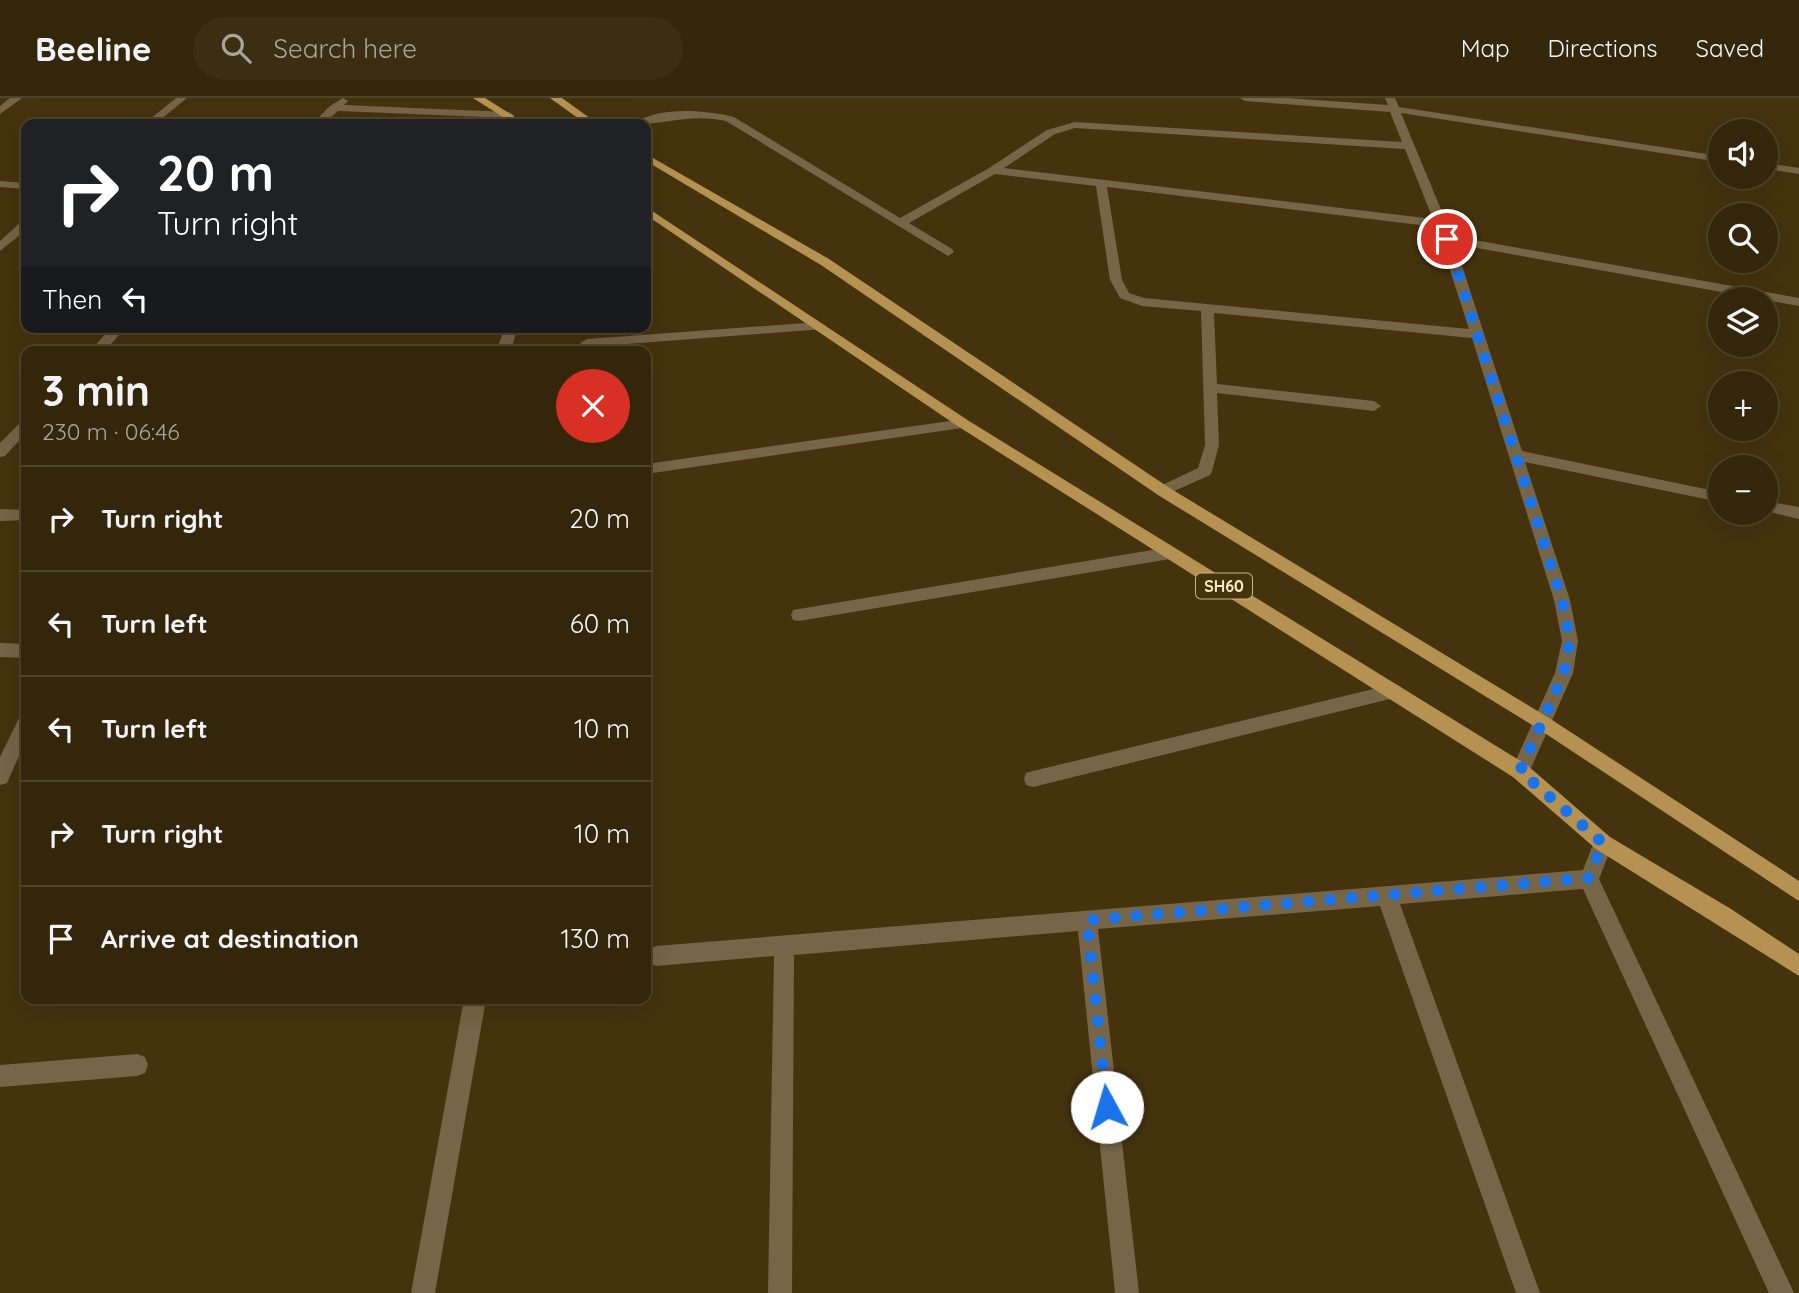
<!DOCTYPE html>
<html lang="en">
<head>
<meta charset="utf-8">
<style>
	:root { --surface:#34260a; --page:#3c2e13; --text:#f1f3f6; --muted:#a9a59c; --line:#4e432b }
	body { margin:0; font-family:Quicksand,sans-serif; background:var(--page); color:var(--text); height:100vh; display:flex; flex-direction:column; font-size:26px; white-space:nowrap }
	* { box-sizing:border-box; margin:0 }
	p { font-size:23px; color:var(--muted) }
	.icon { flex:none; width:38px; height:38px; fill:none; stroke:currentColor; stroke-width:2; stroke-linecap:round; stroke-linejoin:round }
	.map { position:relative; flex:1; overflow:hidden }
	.panel { position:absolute; left:21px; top:248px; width:630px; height:658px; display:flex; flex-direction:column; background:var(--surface); border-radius:14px; box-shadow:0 7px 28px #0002,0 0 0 2px var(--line) }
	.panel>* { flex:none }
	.banner { position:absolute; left:21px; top:21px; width:630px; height:214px; border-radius:14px; box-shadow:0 7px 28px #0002,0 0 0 2px var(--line); background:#202124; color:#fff; overflow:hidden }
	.buttons { position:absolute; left:1708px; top:21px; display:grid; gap:14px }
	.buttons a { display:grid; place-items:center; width:70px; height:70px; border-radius:50%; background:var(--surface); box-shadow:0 7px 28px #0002,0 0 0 2px var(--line); font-size:35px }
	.pin { position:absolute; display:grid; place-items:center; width:60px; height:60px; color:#fff; margin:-30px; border:4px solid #fff; border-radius:50%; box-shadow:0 2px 7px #0007 }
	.me { position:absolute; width:77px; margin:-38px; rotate:354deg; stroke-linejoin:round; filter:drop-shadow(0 0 5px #0008) }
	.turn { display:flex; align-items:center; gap:24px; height:147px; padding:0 21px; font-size:32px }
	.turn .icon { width:91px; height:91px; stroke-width:2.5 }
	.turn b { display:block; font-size:49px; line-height:60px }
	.then { display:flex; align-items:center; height:66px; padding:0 21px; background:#0003; gap:14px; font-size:26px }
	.round { display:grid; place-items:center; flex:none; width:74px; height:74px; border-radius:37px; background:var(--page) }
	.summary { display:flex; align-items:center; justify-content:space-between; height:119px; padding:0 21px }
	h1 { font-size:42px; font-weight:700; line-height:52px }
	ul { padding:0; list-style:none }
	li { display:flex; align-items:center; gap:21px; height:105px; padding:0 21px; border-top:2px solid var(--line) }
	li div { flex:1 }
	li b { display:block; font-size:26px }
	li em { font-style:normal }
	header { display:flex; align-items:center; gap:42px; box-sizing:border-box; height:98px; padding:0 35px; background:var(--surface); border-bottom:2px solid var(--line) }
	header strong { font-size:33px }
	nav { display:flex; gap:38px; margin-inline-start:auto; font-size:24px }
	.search { width:490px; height:63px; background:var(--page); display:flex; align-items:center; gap:18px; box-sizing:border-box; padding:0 24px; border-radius:38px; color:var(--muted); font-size:26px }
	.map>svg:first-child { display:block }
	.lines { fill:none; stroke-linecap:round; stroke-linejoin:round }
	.minor { fill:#766547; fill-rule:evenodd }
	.major { fill:#b59251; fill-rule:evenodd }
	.route { stroke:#1a73e8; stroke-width:12; stroke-dasharray:0 21.6 }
	.labels { text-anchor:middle; stroke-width:7; stroke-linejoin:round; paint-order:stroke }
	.shield { fill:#45330e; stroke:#c6b390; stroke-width:2 }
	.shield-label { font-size:16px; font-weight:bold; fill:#fdeac8 }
</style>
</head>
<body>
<header>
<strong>Beeline</strong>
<div class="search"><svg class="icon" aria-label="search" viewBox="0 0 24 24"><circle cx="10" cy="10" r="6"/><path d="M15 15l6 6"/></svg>Search here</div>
<nav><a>Map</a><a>Directions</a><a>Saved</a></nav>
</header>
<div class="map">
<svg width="1799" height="1195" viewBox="0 0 1799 1195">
	<rect width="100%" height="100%" fill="#45330e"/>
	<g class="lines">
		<!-- minor -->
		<g class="minor">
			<path d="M10 0H22L0 16V8Z"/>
			<path d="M176 0H187L155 26H144Z"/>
			<path d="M343 0 348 3 344 7 509 14 514 17 509 20 338 13 323 26H312L330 8Z"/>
			<path d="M1240 0H1287L1388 7 1385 0H1395L1399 9 1720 58V64L1401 15 1452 138 1799 200V208L1455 146 1522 353 1720 394V404L1525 364 1570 502 1578 543 1573 575 1527 679 1520 681 1513 679 1511 673 1555 575 1562 543 1554 502 1472 240 1214 215 1217 286 1374 303 1381 308 1374 313 1217 295 1219 347 1212 373 1210 377 1163 398 1155 393 1158 389 1198 370 1205 347 1201 213 1142 208 1120 200 1110 182 1096 88 995 76 909 125 952 151 954 154 948 158 726 23C691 15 664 27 633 26 659 8 704 12 734 19L900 120 989 70 1047 32 1075 24 1402 44 1390 14 1245 3ZM1075 30 1405 51 1433 121 1004 70 1055 36ZM1107 89 1436 129 1469 231 1144 200 1129 195 1122 182Z"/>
			<path d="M1766 65 1799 70V76L1766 71Z"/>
			<path d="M0 83 26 85V91L0 89Z"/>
			<path d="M22 123H26V132L0 153V143Z"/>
			<path d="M819 224 826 228 824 231 587 249 580 245 587 241Z"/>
			<path d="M112 229H126L104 254H89Z"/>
			<path d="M505 229H518L510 254H496Z"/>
			<path d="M964 321 971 326 969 329 646 376V366Z"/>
			<path d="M26 322V335L5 358 0 359V345L21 324Z"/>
			<path d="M1766 403 1799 409V421L1766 413Z"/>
			<path d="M0 411 26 412V422L0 423Z"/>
			<path d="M1170 449 1178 455 1170 461 799 523 793 522 791 517 793 512 799 511Z"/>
			<path d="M0 545 26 546V560L0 559Z"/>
			<path d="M1394 586 1400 588 1403 593 1400 598 1394 600 1033 689 1026 687 1024 681 1026 675 1033 673Z"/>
			<path d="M26 615V642L7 685 0 687V659L20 618Z"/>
			<path d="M1603 736 1610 739 1613 745 1599 781 1794 1195H1769L1583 791 1400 806 1540 1195H1516L1380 808 1098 831 1139 1195H1115L1078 833 794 857 792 1195H768L774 858 656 868 649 865 646 858 649 851 656 848 1583 772 1596 739Z"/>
			<path d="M464 901H486L435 1195H411Z"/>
			<path d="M137 956 145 959 148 967 145 975 137 978 0 989V967Z"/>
		</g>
		<!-- major -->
		<g class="major">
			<path d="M473 0H485L526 26H514Z"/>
			<path d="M550 0H562L598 26H586Z"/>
			<path d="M646 56 829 161 1168 389 1549 620 1799 783V803L1537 630 1158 397 821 167 646 63Z"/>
			<path d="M646 109 969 323 1527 667 1610 739 1731 811 1799 856V878L1596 751 1513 679 959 329 646 117Z"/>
		</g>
	</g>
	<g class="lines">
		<!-- route -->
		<path class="route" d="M1107 1009 1087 822 1588 780 1603 745 1520 673 1564 575 1570 542 1562 502 1447 141"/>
	</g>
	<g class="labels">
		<!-- shield labels -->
		<rect class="shield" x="1196" y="475.5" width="56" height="25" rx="5"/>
		<g class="shield-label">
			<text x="1224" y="494">SH60</text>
		</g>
	</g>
</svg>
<div class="buttons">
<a><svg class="icon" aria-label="sound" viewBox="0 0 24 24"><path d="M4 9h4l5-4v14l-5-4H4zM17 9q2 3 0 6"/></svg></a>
<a><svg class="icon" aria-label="search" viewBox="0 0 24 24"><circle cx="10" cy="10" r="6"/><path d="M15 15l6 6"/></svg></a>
<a><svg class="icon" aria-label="layers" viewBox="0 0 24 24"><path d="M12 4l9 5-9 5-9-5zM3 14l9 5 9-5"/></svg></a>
<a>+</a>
<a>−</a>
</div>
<div class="pin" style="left:1447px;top:141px;background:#d93025"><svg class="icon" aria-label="arrive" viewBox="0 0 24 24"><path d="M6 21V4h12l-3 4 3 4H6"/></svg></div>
<svg class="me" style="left:1107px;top:1009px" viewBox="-20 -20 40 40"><circle r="19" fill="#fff"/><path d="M0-13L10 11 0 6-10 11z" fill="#1a73e8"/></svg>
<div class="banner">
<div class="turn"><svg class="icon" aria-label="right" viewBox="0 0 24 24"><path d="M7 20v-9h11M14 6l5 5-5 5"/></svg><div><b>20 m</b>Turn right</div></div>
<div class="then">Then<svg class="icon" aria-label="left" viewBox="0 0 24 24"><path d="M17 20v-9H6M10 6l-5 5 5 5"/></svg></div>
</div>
<section class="panel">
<div class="summary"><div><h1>3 min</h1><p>230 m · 06:46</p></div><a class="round" style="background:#d93025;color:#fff"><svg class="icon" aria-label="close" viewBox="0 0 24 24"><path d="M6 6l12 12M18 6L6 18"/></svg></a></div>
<ul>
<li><svg class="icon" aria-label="right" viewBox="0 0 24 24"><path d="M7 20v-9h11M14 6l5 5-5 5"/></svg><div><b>Turn right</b></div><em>20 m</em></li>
<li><svg class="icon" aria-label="left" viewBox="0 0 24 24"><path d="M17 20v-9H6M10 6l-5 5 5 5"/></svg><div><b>Turn left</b></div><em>60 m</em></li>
<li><svg class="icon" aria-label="left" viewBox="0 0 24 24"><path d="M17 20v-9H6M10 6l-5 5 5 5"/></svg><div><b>Turn left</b></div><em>10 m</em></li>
<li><svg class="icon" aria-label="right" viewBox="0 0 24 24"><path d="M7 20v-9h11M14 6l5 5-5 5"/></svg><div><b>Turn right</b></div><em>10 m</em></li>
<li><svg class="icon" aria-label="arrive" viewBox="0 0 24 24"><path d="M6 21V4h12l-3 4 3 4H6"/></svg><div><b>Arrive at destination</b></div><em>130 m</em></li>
</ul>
</section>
</div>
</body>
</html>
